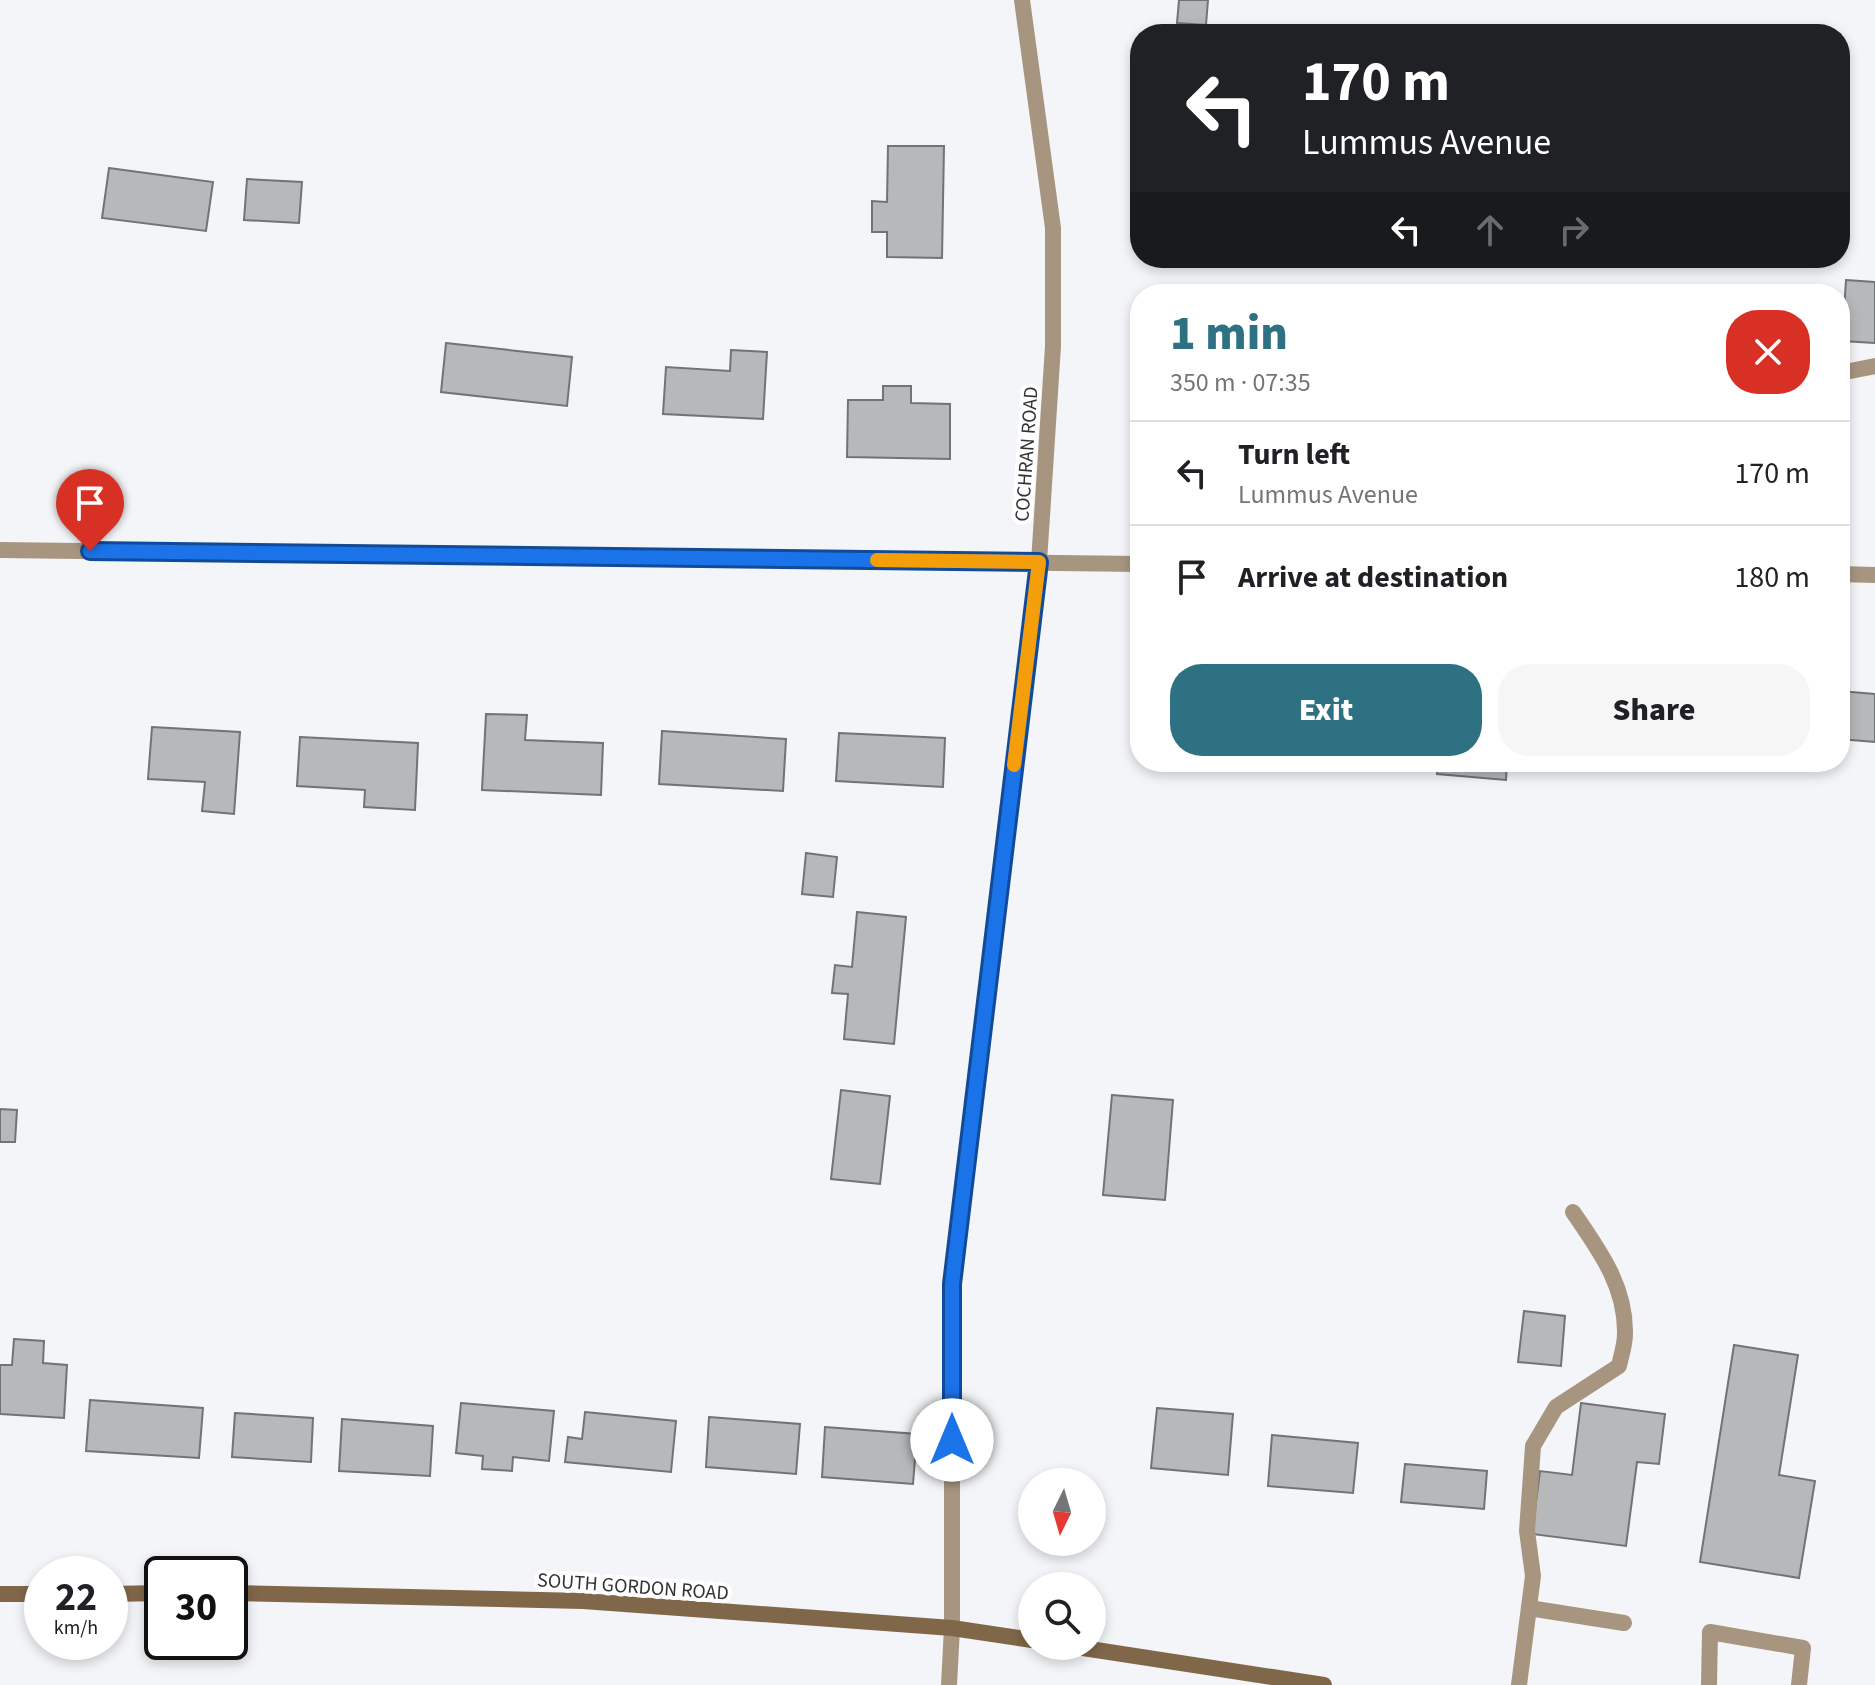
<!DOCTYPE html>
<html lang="en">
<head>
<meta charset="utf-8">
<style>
	:root { --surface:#fff; --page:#f6f6f6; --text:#202124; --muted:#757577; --line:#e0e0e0; --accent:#2d7182 }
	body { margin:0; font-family:"Source Sans 3",sans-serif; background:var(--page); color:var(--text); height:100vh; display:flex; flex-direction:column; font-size:30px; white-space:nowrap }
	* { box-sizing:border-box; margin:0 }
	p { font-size:26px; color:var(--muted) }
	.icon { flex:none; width:44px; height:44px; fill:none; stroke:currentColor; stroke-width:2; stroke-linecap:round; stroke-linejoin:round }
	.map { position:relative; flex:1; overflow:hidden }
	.panel { position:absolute; left:1130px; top:284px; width:720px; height:488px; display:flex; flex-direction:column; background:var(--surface); border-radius:32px; box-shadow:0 4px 12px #0003 }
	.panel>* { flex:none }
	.top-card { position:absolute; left:1130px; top:24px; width:720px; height:244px; border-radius:32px; box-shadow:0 4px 12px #0003; background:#202124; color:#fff; overflow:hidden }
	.needle { width:52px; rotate:185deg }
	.buttons { position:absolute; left:1018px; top:1468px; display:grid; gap:16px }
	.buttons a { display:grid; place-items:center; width:88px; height:88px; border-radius:50%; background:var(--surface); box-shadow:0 4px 12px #0003; font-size:40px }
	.speed { position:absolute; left:24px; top:1556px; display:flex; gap:16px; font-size:40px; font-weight:700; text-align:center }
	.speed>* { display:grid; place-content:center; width:104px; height:104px; border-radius:50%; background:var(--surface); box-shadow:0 4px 12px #0003; line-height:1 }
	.speed small { font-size:20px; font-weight:400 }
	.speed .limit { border:4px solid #111; border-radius:12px; background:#fff; color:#111 }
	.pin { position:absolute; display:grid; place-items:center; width:68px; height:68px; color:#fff; margin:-82px -34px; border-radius:50% 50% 50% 0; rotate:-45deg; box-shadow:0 0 8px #0007 }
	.pin .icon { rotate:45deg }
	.me { position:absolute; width:88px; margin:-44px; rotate:0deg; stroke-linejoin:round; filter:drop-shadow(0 0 6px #0008) }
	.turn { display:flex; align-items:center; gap:28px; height:168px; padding:0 40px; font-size:36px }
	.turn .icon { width:104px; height:104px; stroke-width:2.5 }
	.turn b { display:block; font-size:56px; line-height:68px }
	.lanes { display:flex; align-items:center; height:76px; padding:0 40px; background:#0003; justify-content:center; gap:40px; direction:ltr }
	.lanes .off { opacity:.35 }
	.round { display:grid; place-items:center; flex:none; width:84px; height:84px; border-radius:32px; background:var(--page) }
	.head { display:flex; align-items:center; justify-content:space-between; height:136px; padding:0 40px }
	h1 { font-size:48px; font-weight:800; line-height:60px; color:var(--accent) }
	.button { display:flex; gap:16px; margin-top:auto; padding:16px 40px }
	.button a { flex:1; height:92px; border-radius:32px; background:var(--accent); color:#fff; font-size:32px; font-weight:800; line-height:92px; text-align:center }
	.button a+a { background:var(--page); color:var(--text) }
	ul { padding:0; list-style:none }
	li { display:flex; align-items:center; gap:24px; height:104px; padding:0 40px; border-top:2px solid var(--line) }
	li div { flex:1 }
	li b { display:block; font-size:30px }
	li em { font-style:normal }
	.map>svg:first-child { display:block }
	.building { fill:#b6b8ba; stroke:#717375; stroke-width:2 }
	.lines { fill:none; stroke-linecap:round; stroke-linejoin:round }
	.lane { stroke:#a79580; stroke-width:16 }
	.street { stroke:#a79580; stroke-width:16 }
	.secondary { stroke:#816749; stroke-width:16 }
	.route-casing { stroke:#114b97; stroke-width:20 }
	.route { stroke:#1a73e8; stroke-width:14 }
	.slow { stroke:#f59e0b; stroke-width:14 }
	.labels { text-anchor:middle; stroke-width:8; stroke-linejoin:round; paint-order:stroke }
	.street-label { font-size:20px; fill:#323334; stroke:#fff }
</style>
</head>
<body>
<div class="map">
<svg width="1875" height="1685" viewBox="0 0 1875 1685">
	<rect width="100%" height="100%" fill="#f3f5f8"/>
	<!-- building -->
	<g class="building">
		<path d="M1179 0H1208L1206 25 1177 23Z"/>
		<path d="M888 146H944L942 258 887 257V232H872V201L887 202Z"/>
		<path d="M109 168 213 182 206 231 102 218Z"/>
		<path d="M247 179 302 182 299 223 244 220Z"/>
		<path d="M1846 280 1875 282V343L1842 341Z"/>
		<path d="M446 343 572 357 567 406 441 392Z"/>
		<path d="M731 350 767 352 763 419 663 414 666 367 730 371Z"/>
		<path d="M883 386H911V403L950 404V459L847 457 848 400H883Z"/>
		<path d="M1840 691 1875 694V742L1840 739Z"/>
		<path d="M486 714 527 715 525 740 603 743 601 795 482 790Z"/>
		<path d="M152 727 240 732 234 814 202 811 205 782 148 779Z"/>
		<path d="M662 731 786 739 783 791 659 784Z"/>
		<path d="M839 733 945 738 943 787 836 781Z"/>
		<path d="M300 737 418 743 415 810 364 807 365 790 297 786Z"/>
		<path d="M1426 762H1507L1506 780 1437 774 1438 763Z"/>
		<path d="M806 853 837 857 833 897 802 894Z"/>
		<path d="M857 912 906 917 894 1044 844 1039 848 994 832 993 835 965 852 967Z"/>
		<path d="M841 1090 890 1096 880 1184 831 1179Z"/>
		<path d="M1112 1095 1173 1100 1165 1200 1103 1195Z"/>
		<path d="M0 1109 17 1110 15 1142H0Z"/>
		<path d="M1524 1311 1565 1316 1561 1366 1518 1362Z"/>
		<path d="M14 1339 44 1341 43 1363 67 1365 64 1418 0 1414V1365H12Z"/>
		<path d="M1734 1345 1798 1355 1779 1475 1815 1481 1799 1578 1700 1562Z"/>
		<path d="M90 1400 203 1408 199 1458 86 1451Z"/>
		<path d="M461 1403 554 1411 549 1461 513 1457 512 1471 482 1469 483 1456 456 1453Z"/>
		<path d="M1581 1403 1665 1414 1659 1464 1637 1462 1626 1546 1532 1534 1540 1471 1572 1475Z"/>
		<path d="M1157 1408 1233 1414 1228 1475 1151 1468Z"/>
		<path d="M585 1412 676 1421 671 1472 565 1462 568 1437 582 1439Z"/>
		<path d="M235 1413 313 1418 311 1462 232 1457Z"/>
		<path d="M709 1417 800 1424 796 1474 706 1467Z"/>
		<path d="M342 1419 433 1426 430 1476 339 1471Z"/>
		<path d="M825 1427 917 1434 913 1484 822 1477Z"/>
		<path d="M1272 1435 1358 1443 1353 1493 1268 1486Z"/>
		<path d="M1405 1464 1487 1471 1484 1509 1401 1502Z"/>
	</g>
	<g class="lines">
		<!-- lane -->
		<g class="lane">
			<path d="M1840 373 1875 366"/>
			<path d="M1529 1608 1624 1623"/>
			<path d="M1519 1685 1533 1576 1527 1531 1533 1446 1556 1407 1619 1366C1621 1356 1625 1345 1625 1334 1626 1286 1599 1250 1573 1212"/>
			<path d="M1709 1685 1710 1632 1803 1648 1799 1685"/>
		</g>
		<!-- street -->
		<g class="street">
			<path d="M0 550 1140 564"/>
			<path d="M1840 574 1875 575"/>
			<path d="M949 1685 952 1628V1284L1039 562 1053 346V228L1022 0"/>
		</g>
		<!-- secondary -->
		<g class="secondary">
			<path d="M230 1593 583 1601 952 1628 1032 1640"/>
			<path d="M0 1594H42"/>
			<path d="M110 1594 162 1593"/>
			<path d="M1070 1646 1324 1685"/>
		</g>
	</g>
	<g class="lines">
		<!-- route casing -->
		<g class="route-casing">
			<path id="route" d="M90 551 1039 562 952 1284V1440"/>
		</g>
		<!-- route -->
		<use href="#route" class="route"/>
		<!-- slow -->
		<path class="slow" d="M877 560 1039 562 1014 765"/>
	</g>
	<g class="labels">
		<!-- street labels -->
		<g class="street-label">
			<text transform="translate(1026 454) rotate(-86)" y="7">COCHRAN ROAD</text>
			<text transform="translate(633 1586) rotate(4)" y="7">SOUTH GORDON ROAD</text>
		</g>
	</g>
</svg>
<div class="buttons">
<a><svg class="needle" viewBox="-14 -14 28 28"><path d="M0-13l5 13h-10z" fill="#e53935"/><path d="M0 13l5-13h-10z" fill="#757577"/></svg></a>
<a><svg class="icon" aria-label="search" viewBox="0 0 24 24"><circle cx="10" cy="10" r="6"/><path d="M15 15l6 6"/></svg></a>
</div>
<div class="speed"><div>22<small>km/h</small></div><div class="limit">30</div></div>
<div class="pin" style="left:90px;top:551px;background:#d93025"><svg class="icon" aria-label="arrive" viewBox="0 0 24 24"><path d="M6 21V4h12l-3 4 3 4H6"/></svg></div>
<svg class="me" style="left:952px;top:1440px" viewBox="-20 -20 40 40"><circle r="19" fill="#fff"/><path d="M0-13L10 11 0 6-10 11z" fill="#1a73e8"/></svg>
<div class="top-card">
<div class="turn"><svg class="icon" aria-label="left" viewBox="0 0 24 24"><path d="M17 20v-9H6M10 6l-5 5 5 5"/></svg><div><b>170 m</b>Lummus Avenue</div></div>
<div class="lanes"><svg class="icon" aria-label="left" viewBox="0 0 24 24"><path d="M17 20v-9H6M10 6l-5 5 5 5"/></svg><svg class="icon off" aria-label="ahead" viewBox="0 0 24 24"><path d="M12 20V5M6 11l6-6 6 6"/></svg><svg class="icon off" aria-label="right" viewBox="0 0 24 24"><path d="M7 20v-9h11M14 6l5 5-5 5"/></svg></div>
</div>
<section class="panel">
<div class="head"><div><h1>1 min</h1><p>350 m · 07:35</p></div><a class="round" style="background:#d93025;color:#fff"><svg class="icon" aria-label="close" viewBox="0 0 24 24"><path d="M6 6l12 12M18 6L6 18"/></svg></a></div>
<ul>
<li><svg class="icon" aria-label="left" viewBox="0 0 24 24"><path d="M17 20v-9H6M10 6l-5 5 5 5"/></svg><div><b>Turn left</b><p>Lummus Avenue</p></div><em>170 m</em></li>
<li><svg class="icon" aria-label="arrive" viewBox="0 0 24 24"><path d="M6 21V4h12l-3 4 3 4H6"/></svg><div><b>Arrive at destination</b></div><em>180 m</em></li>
</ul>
<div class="button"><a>Exit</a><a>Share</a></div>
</section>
</div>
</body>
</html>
